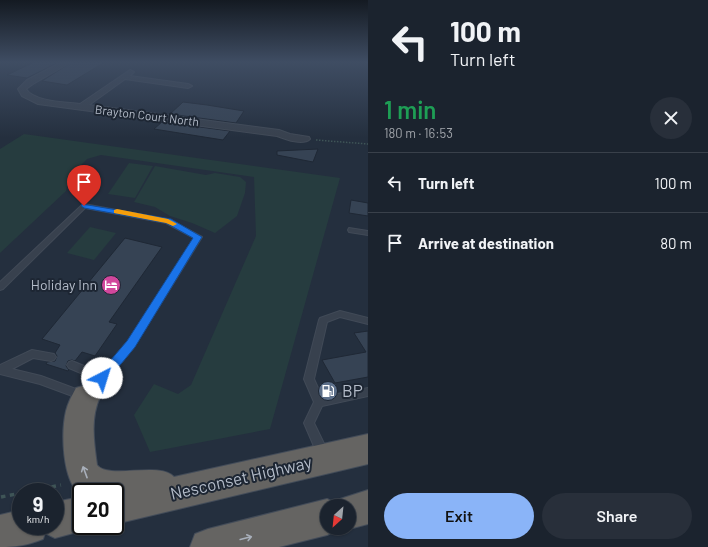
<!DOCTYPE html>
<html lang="en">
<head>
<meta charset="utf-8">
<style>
	:root { --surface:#1b232e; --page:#282f3a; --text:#f1f3f6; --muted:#a0a4aa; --line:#39404a; --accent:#8ab4f8 }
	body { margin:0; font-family:Barlow,sans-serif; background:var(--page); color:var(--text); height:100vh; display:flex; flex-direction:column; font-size:15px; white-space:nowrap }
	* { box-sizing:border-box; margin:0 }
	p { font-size:13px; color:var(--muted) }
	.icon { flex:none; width:22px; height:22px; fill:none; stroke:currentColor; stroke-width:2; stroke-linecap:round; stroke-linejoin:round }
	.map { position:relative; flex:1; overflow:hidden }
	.details { display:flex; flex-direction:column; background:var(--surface); width:340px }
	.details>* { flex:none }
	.top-card { background:#1b232e; color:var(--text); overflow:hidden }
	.needle { width:26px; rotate:207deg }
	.controls { position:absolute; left:320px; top:499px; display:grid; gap:8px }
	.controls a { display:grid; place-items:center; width:36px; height:36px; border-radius:50%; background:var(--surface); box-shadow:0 1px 3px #0004,0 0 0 1px var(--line); font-size:20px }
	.speed { position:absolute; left:12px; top:483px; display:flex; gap:8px; font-size:20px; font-weight:700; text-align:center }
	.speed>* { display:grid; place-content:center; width:52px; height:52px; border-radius:50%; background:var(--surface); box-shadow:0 1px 3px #0004,0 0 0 1px var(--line); line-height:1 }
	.speed small { font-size:10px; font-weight:400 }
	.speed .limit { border:2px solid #111; border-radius:6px; background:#fff; color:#111 }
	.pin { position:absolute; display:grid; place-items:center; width:34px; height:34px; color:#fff; margin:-41px -17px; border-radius:50% 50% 50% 0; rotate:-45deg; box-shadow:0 0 4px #0007 }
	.pin .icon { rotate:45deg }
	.me { position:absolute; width:44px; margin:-22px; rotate:40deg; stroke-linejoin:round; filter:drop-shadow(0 0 3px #0008) }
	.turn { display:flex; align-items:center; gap:14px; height:84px; padding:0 16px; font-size:18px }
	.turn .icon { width:52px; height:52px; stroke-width:2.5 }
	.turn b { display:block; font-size:28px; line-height:34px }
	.round { display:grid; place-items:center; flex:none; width:42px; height:42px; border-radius:21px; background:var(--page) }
	.overview { display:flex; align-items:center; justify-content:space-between; height:68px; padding:0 16px }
	h1 { font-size:24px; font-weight:600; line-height:30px; color:#1e9e55 }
	.button { display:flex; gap:8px; margin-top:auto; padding:8px 16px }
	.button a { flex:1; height:46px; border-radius:24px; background:var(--accent); color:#111; font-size:16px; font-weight:600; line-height:46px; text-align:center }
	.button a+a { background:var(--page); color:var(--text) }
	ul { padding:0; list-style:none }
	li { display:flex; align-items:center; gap:12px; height:60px; padding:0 16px; border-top:1px solid var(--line) }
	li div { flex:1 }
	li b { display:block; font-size:15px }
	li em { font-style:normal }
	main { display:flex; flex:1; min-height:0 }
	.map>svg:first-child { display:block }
	.green { fill:#263c3f }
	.building { fill:#364354; stroke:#1f2835 }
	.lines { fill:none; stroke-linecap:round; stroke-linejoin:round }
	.service-casing { stroke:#414a57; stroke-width:2 }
	.minor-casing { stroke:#414a57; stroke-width:2 }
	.trunk-casing { stroke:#434c59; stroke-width:2 }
	.path-far1 { stroke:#3f5557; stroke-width:1.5; stroke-dasharray:1.5 1.5; stroke-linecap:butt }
	.path { stroke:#3f5557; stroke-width:3.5; stroke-dasharray:4.5 4.5; stroke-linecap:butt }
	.service { fill:#38414e; fill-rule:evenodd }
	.minor { fill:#38414e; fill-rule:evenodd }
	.trunk { fill:#656462; fill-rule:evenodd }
	.oneway { stroke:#a8afba }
	.route { fill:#1a73e8; stroke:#114b97 }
	.slow { fill:#f59e0b }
	.labels { text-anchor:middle; stroke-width:4; stroke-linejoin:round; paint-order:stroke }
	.far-street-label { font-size:12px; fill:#b4bcc9; stroke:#1d2633 }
	.poi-label { font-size:14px; fill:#b4bcc9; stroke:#1d2633; text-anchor:end }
	.near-poi-label { font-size:17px; fill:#b4bcc9; stroke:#1d2633; text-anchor:start }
	.near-street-label { font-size:17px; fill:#b4bcc9; stroke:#1d2633 }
</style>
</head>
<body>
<main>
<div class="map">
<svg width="368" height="547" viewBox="0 0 368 547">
	<rect width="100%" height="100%" fill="#242f3e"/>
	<!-- green -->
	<g class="green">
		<path d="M24 134 340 178 270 429 150 452 134 415 154 384 178 394 191 385 256 236 254 177 101 155 87 159 69 177 66 191 0 253V149Z"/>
		<path d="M129 163 153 166 135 198 108 194Z"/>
		<path d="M155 166 206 175 215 173 240 177 246 182 245 193 237 216 215 233 192 223 170 216 155 207 134 202Z"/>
		<path d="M90 227 116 233 94 260 67 253Z"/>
	</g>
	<!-- building -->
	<g class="building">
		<path d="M34 62H59L27 78 7 75Z"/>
		<path d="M72 62H105L67 85 42 81Z"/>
		<path d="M183 102 207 105 244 111 236 123 170 114Z"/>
		<path d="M162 122 230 131 223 140 154 129Z"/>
		<path d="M318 149 313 162 277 155V151Z"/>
		<path d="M351 200 368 203V216L349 213Z"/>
		<path d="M125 238 162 247 109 322 117 324 95 356 82 352 75 361 72 360 68 361 66 366 69 370 68 371 46 364 47 362 55 361 57 356 55 353 60 345 42 339Z"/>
		<path d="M368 331V377L335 383 322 360 366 352 354 333Z"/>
	</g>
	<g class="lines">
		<!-- service casing -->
		<g class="service-casing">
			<g id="service">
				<path d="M84 204 170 220 202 237 134 347 90 400 86 401 40 384 0 374V365L32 350 54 354 56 357 54 360 51 361 33 358 12 369 41 376 84 392 95 379 69 368 67 365 69 362 72 361 101 373 128 341 194 238 166 223 85 208 3 289 0 290V282L82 205Z"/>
				<path d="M349 228 368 231V235L349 232 348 230Z"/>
				<path d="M340 311 368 318V324L340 317 327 322 314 379 322 397 368 388V396L322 406 314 423 329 454 327 458 323 459 319 458 304 423 314 402 304 379 319 320 320 318Z"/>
			</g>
		</g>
		<!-- minor casing -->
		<g class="minor-casing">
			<path id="minor" d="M62 62H71L33 84 26 89C34 102 66 102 80 104L130 70 134 72 130 76 188 84 192 86 188 88 125 79 89 105 279 130 290 134 309 137 310 139C303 146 285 139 277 136L38 104 22 96 18 89 27 80Z"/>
		</g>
		<!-- trunk casing -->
		<g class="trunk-casing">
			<g id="trunk">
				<path d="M86 385 96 388 100 397C90 418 94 443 97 465 109 480 159 461 174 477L368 434V464L115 524V492H81L80 494C62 480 61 432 66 411 68 403 72 395 76 388Z"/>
				<path d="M368 490V524L349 529 346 528H349V506H327V528H340L327 535 279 547H190L195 534 208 529 327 499 335 503 337 500Z"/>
				<path d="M81 497V526H93L81 531 55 538 45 533 43 539C28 545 16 547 0 547V515L21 510V526H55V502Z"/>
			</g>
		</g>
		<!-- path-far1 -->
		<path class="path-far1" d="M316 140 368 144"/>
		<!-- path -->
		<g class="path">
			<path d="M25 492 61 485"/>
			<path d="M1 497 21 493"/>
		</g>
		<!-- service -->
		<use href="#service" class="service"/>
		<!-- minor -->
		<use href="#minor" class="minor"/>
		<!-- trunk -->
		<use href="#trunk" class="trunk"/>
	</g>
	<!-- one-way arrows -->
	<defs><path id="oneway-shaft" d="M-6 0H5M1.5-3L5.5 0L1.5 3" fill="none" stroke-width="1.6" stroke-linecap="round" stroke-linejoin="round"/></defs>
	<g class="oneway">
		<use href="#oneway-shaft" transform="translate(85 472) rotate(-110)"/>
		<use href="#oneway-shaft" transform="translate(246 538) rotate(-14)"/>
	</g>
	<!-- sky -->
	<linearGradient id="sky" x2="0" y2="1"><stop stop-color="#141a22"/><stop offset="0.45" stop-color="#3f4d63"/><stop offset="1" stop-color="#3f4d63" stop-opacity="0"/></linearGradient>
	<rect width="368" height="138" fill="url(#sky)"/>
	<!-- route -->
	<path class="route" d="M82 204 171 219 202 237 135 347 107 381 102 383 98 381 97 378 98 375 127 341 193 238 166 223 84 208 81 206Z"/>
	<!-- slow -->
	<path class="slow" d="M117 209 168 219 177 224 173 226 166 223 114 213V210Z"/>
	<!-- icons -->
	<defs>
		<g id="hotel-disc" transform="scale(1)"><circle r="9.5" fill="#d1479c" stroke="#1d2633"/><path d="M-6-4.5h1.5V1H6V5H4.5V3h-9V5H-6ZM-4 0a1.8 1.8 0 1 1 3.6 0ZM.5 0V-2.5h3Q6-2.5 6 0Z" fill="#fff"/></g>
		<g id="fuel-disc" transform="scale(1)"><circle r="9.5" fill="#5c6f8a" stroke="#1d2633"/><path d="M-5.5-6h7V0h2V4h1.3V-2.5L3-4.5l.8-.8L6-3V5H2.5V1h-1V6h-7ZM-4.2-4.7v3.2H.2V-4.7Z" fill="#fff"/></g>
	</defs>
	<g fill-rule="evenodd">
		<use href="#hotel-disc" x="111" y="285"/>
		<use href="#fuel-disc" x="328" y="391"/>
	</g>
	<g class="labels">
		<!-- far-street labels -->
		<g class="far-street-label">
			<text transform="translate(147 116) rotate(7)" y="4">Brayton Court North</text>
		</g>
		<!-- poi labels -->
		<g class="poi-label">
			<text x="97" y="290">Holiday Inn</text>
		</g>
		<!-- near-poi labels -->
		<g class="near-poi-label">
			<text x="342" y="397">BP</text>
		</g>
		<!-- near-street labels -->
		<g class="near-street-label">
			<text transform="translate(241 478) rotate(-13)" y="6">Nesconset Highway</text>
		</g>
	</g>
</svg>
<div class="controls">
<a><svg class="needle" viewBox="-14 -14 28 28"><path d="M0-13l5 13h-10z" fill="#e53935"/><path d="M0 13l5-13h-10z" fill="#a0a4aa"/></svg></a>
</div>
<div class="speed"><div>9<small>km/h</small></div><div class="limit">20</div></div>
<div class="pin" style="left:84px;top:206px;background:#d93025"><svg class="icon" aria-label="arrive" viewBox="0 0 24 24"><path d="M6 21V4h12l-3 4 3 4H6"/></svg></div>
<svg class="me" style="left:102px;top:378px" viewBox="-20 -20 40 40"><circle r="19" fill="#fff"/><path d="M0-13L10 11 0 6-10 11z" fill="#1a73e8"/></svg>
</div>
<section class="details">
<div class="top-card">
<div class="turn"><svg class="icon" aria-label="left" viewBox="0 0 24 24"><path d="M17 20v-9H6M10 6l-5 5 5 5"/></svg><div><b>100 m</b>Turn left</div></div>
</div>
<div class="overview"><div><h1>1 min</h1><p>180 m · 16:53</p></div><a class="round"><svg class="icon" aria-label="close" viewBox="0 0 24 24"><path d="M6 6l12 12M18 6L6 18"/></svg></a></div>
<ul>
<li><svg class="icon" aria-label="left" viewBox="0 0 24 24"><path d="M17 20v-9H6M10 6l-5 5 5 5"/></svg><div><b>Turn left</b></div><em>100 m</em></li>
<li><svg class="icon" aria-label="arrive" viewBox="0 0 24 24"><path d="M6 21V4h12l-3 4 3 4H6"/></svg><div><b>Arrive at destination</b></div><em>80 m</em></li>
</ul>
<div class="button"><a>Exit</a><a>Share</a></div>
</section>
</main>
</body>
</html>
